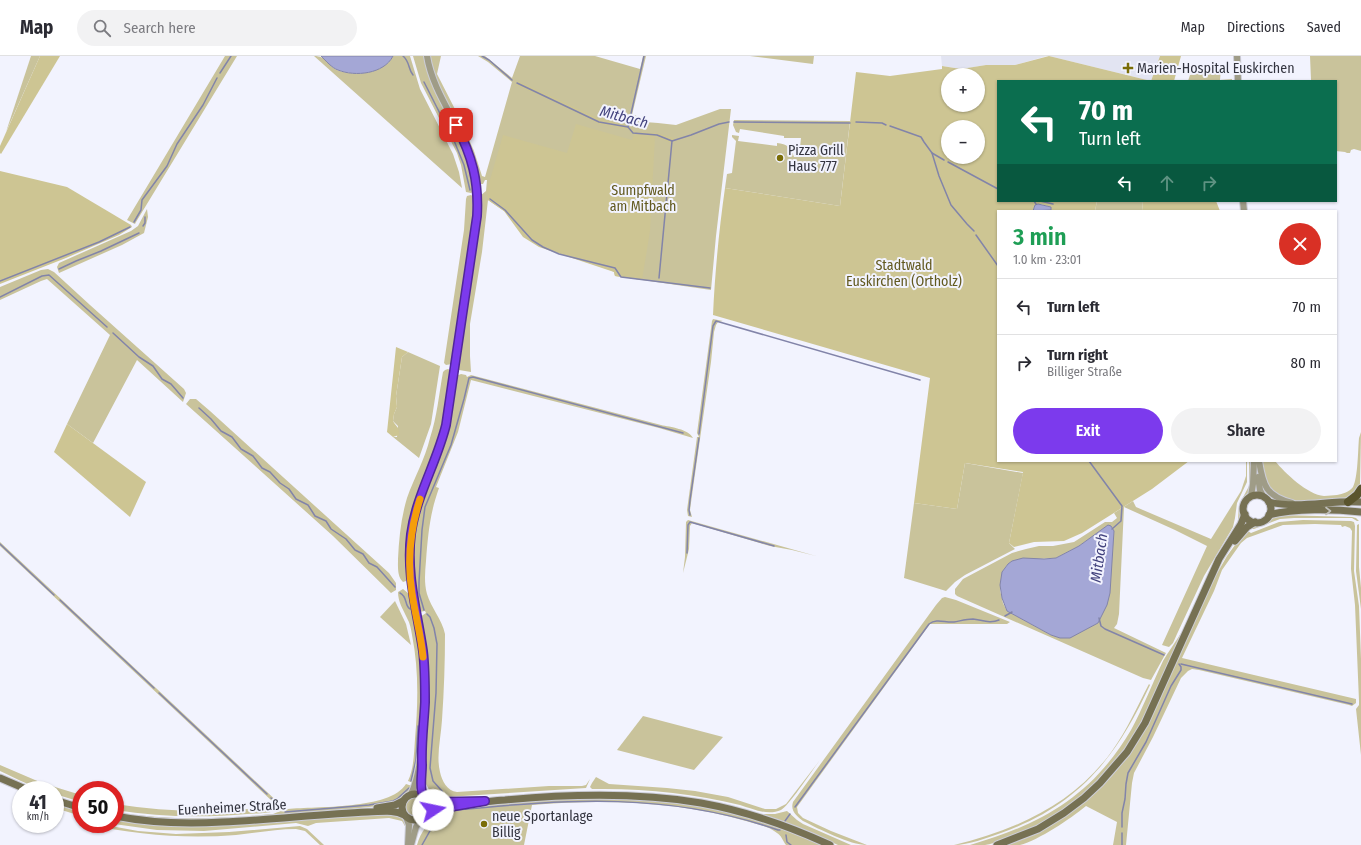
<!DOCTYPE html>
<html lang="en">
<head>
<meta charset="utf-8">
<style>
	:root { --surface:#fff; --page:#f2f2f3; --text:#2b2b33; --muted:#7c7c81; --line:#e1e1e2; --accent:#7c3aed }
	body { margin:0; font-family:"Fira Sans Condensed",sans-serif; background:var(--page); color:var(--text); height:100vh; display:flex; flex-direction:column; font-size:15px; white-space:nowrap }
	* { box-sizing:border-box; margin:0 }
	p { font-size:13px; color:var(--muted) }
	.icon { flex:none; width:22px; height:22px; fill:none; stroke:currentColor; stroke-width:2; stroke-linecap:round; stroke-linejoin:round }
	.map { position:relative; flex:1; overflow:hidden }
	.panel { position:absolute; left:997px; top:154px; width:340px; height:252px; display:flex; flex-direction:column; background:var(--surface); border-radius:0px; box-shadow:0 1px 3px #0004 }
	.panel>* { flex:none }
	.banner { position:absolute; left:997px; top:24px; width:340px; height:122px; border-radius:0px; box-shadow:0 1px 3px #0004; background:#0b6e4f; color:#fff; overflow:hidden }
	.controls { position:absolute; left:941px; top:12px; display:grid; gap:8px }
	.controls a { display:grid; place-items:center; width:44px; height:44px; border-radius:50%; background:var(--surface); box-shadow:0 1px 3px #0004; font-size:20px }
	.speed { position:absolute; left:12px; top:725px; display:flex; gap:8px; font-size:20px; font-weight:700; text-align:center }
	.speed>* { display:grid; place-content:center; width:52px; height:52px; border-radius:50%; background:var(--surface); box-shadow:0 1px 3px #0004; line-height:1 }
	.speed small { font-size:10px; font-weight:400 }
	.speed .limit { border:6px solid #d22; background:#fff; color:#111 }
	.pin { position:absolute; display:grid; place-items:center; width:34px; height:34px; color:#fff; margin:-17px; border-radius:8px; box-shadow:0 2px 6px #0006 }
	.me { position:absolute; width:44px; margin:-22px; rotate:79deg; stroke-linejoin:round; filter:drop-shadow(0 0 3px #0008) }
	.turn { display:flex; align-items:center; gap:14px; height:84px; padding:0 16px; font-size:18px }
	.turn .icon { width:52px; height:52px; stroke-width:2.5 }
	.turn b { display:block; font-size:28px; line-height:34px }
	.lanes { display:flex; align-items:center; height:38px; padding:0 16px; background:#0003; justify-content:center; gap:20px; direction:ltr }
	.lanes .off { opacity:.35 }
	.round { display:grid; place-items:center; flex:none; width:42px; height:42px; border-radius:21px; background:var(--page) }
	.overview { display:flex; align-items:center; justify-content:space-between; height:68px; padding:0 16px }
	h1 { font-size:24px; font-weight:600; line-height:30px; color:#1e9e55 }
	.button { display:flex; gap:8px; margin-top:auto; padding:8px 16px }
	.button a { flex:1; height:46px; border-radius:24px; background:var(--accent); color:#fff; font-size:16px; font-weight:600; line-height:46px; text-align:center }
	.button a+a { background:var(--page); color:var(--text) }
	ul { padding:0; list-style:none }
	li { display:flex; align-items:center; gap:12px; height:56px; padding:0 16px; border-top:1px solid var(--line) }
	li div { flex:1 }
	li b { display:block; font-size:15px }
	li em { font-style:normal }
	header { display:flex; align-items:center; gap:24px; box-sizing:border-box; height:56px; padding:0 20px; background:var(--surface); border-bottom:1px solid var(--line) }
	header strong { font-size:19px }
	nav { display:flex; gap:22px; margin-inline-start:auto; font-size:14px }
	.search { width:280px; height:36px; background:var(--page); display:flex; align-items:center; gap:10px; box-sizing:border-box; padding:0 14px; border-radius:22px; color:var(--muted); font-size:15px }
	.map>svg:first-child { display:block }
	.built { fill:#e2e4f2 }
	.green { fill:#c9c39b; fill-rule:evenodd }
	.forest { fill:#cdc593; fill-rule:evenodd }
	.water { fill:#a4a7d6; stroke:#8284a9 }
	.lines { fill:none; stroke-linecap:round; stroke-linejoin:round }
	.stream { stroke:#8284a9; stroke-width:1.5 }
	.tertiary-casing { stroke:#cccdd8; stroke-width:8 }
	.secondary-casing { stroke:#cccdd8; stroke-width:9 }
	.primary-casing { stroke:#cccdd8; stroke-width:10 }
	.tertiary { stroke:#9f9c87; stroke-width:6 }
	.secondary { stroke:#767153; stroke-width:7 }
	.primary { stroke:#5a542d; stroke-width:8 }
	.oneway { stroke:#c0bfba }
	.route-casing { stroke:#51269a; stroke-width:10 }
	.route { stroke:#7c3aed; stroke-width:7 }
	.slow { stroke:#f59e0b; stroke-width:7 }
	.poi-dot { fill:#7a6d08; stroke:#f2f3fe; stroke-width:1.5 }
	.labels { text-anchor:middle; stroke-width:4; stroke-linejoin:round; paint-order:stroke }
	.poi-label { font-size:14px; fill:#33343f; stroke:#f2f3fe; text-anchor:start }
	.park-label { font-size:14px; fill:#62591f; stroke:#f2f3fe }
	.street-label { font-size:14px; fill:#33343f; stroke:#f2f3fe }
	.water-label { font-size:15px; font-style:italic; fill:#43437e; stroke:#f2f3fe }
</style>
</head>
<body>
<header>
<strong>Map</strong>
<div class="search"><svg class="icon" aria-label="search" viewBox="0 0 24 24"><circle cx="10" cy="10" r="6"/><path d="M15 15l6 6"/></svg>Search here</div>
<nav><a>Map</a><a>Directions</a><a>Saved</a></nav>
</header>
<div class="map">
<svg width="1361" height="789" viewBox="0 0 1361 789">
	<rect width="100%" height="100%" fill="#f2f3fe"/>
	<!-- built -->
	<g class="built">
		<path d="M941 0H1047L1015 9H986L961 13 942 10Z"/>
		<path d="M1049 0H1160L1151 25Z"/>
	</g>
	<!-- green -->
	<g class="green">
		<path d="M31 0H40L6 76Z"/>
		<path d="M225 0H237L136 166 135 168 127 164Z"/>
		<path d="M314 0C327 0 327 9 337 14 354 21 384 18 393 0H410L420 33 453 98 459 116 462 132Z"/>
		<path d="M413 0H424C431 35 450 59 463 90 469 104 472 120 474 135L471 137 466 136 461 109 457 97 421 27Z"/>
		<path d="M429 0H441L437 18 460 63 474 95 482 120 485 121 512 26 488 6 478 0H485L512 22 520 0H595L640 13 643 0H646L632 59H635L645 66 658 67 676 69 720 53H731L716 180 711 234 615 220 614 216 504 155 488 144 482 196 470 268V300L471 316 459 314 458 311 478 176 480 140 486 135 487 124H485L483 128H480L472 98 439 32Z"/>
		<path d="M750 0H814L813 8Z"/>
		<path d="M1310 0H1361V95L1354 93 1351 94 1350 97H1347L1345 96 1336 95V25H1306L1311 24Z"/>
		<path d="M1221 12 1220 24 1232 23V25H1188L1190 19Z"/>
		<path d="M734 64 850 65 840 150 725 132 727 118 732 117 736 85 732 81V79L739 80 738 85 777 90V87C787 88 791 91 794 101H799L801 82H784V80L740 73 739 77 736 76 733 69Z"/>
		<path d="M471 139 474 141 475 143 473 171 452 308 446 309 444 307 464 174 466 143 467 140Z"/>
		<path d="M1097 145H1143L1142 155H1095Z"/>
		<path d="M147 153 148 161 144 177 122 189 59 217 57 211 59 207 131 175 138 170Z"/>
		<path d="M48 213 54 216 90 249 184 333 186 337 183 346 137 304 93 387 67 368 110 279 47 223 41 225 0 244V231L41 214Z"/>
		<path d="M713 263 723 265 718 266 716 269 714 276 711 306 693 432 690 454 692 461 688 460 687 454 697 381H699L697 377 712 265Z"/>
		<path d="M408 296 440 310 431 368 419 402 393 381H397L398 370 393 365 394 358 397 351 396 340 402 301Z"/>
		<path d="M448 313 450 314 451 317C447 342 445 368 437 392 431 410 422 426 416 444 408 470 406 495 407 523L406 525 403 526C397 521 398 510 398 503 399 482 401 462 407 442 414 422 425 403 430 382 437 361 439 338 443 316L445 314Z"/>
		<path d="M461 318 466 319 467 321 471 319 661 369C670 371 689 373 693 382L659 372 471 324 458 376 436 431 439 432C430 457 428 478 426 505 425 516 424 527 427 538 431 552 442 563 445 578 445 606 444 635 442 664 441 681 436 700 440 716 442 725 447 735 457 736L549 730H582L586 729 590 723 586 732 447 741C434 740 432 740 426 728H423L424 698 427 655 420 561 426 557 425 555 419 556C412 523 409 490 418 457 426 431 438 408 445 383 451 362 453 341 456 320Z"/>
		<path d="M190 343H196L210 355 389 517 396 527V534L391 537 333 480 186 348Z"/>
		<path d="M1361 376 1360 429 1359 432 1349 442C1326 445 1286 453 1269 431 1264 425 1263 413 1260 405H1275C1285 417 1308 439 1324 440 1329 440 1333 439 1337 439 1343 438 1349 436 1353 431 1358 422 1358 393 1359 382Z"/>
		<path d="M1246 405H1247V426L1237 447 1235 462 1233 471 1204 520 1177 578 1173 587 1169 591 1162 589 1207 490 1175 474 1124 451 1119 558 1117 568 1114 572 1166 597 1151 624 1143 622 957 540 955 538V533L963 523 1012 497 1026 493 1039 490H1053L1074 486 1105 466H1112L1117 462 1114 457 1133 445 1136 451 1143 454 1211 483 1241 435 1246 420ZM1107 470H1111L1114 475 1108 543 1098 567 1064 582 1051 579 1007 555 1003 547 1000 534 1004 513 1008 508 1015 504 1056 502 1079 490Z"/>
		<path d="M1249 405H1252V423L1248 439 1242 448 1241 465 1238 463 1239 449 1249 430Z"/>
		<path d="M965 407 1023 417 1009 487 1015 493 965 519 955 526 946 535 904 522 914 447 957 453Z"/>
		<path d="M1282 459 1352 461 1356 462 1359 465H1357L1352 462H1294L1280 463 1254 473H1250L1254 469 1263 468 1272 461Z"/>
		<path d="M688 464 702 468 816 500 792 494 770 490 692 467 690 470 689 493 683 517 685 501 686 466Z"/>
		<path d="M1303 464 1351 465 1354 466 1355 470 1354 515 1359 550 1361 603V699L1356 653 1359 649V645L1355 549 1351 513 1352 475 1350 472 1345 470 1342 471 1341 469 1315 468 1283 469 1247 482 1241 487 1222 514 1214 535 1182 602 1356 643V647L1352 650 1349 649 1199 614 1192 613 1188 615 1181 622 1153 681 1134 717 1132 727 1126 789H1113L1117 766 1086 750C1070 763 1039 784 1020 789 1016 789 1011 789 1007 789 1046 775 1082 753 1110 722 1119 712 1127 701 1134 690L1212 526 1227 500 1246 474 1251 477 1279 466Z"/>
		<path d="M1359 468V511L1361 532V553L1356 515 1357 469Z"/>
		<path d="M0 486 282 750V752C272 758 258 757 247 758 202 762 159 761 115 754V748C166 756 217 757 268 751L272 745 0 490Z"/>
		<path d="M403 533 409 538C413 561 419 584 421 607 425 647 420 688 413 727L408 725C414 712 414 697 415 683 418 648 419 614 412 579 411 573 410 567 407 562 403 553 398 546 398 536Z"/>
		<path d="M945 541 956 544 1010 566 1007 568H930L797 751 798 757 803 762 831 775 867 789C850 789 819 773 803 765 797 760 790 755 793 746L936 549 942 542Z"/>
		<path d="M395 545 406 568 411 589 380 561Z"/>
		<path d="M1181 577C1179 589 1167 609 1162 622 1151 645 1141 668 1127 690 1102 728 1063 760 1020 777 1009 781 997 787 985 789 980 789 975 789 970 789 1042 768 1092 740 1131 674 1143 652 1152 628 1163 605 1168 596 1175 587 1181 577Z"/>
		<path d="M1149 628 1150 629C1116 702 1079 749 1001 777 986 782 969 789 954 789 1016 774 1074 748 1112 695 1127 674 1137 651 1149 628Z"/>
		<path d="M643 660 723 681 694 714 617 694Z"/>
		<path d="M820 704C814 712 788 751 781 754 768 760 753 753 740 749 692 737 642 732 592 733L590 731 592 727 596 721 609 728 667 732 695 735 728 741 765 753H776L786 748Z"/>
		<path d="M0 709 42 727 81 739V746L55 738V734C36 734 17 723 0 715Z"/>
		<path d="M406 728 412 730 409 735 399 744 378 750 351 753 197 764 143 761 115 757V756C168 765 220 763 273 758 278 756 283 754 288 753 316 750 390 754 406 728Z"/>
		<circle cx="415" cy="751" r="11"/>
		<path d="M586 742C625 743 664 743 703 751 744 758 783 773 822 789H786C783 785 781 779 777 777 769 770 756 768 746 765 677 745 603 743 532 749L524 789H417C421 775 428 767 439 759L440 754 453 751 538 744Z"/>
		<path d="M55 748 81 756V760L55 752Z"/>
		<path d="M787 755 797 764 803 768 851 789H838L805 774 762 758H775Z"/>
		<path d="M369 758C384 758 404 753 406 772L402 765 389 762 316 767 308 770 296 767 204 775 157 774 114 768 115 763 137 767Z"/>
		<path d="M87 768H100L138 775 176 778 229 776 300 770 307 773 324 789H320L305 775 296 773C276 773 256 777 236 779 186 783 136 779 87 768Z"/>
	</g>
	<!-- forest -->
	<g class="forest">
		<path d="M40 0H60L1 98 0 97V90Z"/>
		<path d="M1049 0 1151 25H998V145H1097L1095 155H1050L1051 154V151L1040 148 1035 149 1033 155H998V405H1189L1152 433 1082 477 1064 485 1034 486 1014 491 1009 487 1023 416 965 407 957 453 914 447 930 322 713 259C715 216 719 174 725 132L840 150 856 16 890 20 942 13V10L961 13 986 9H1015ZM948 19H978V49H948ZM948 71H978V101H948Z"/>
		<path d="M1160 0H1181L1174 25H1151Z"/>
		<path d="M518 25 598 62 629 70 635 76 657 77 674 82V84L671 87 655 80 650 175 642 224 615 220 614 216 539 191 523 181 504 155 488 144 487 134 503 79 567 97 576 68 632 84 634 79 628 73 599 68 560 48 516 29Z"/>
		<path d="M0 115 67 131 131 169 132 171 119 179 66 202 0 228Z"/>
		<path d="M1143 145H1216L1220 155H1142Z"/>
		<path d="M396 291 408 296 402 301 396 340 397 351 394 358 393 365C396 371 400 371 399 379L393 381 387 376Z"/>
		<path d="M67 368 146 426 130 461 54 396Z"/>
	</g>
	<!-- water -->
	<g class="water">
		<path d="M321 0H393C384 18 355 21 338 14 332 12 326 5 321 0Z"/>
		<path d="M1038 148 1051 151V154L1033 155 1035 149Z"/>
		<path d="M1108 469 1111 470 1114 475 1110 537 1107 549 1098 567 1070 582H1060L1051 579 1007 555 1002 542 1000 529 1002 516 1008 508 1012 505 1023 502 1044 503 1056 502 1079 490Z"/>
	</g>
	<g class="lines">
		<!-- stream -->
		<g class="stream">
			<path d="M403 0C410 6 408 13 413 19"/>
			<path d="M482 0 489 4 512 24"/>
			<path d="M220 17 231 0"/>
			<path d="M424 26 455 87 464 109 470 134"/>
			<path d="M517 27 599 66 628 71 633 77 657 79 672 85 691 79 719 68 729 66"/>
			<path d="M734 66 850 67"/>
			<path d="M856 66 882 67 886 69"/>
			<path d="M890 70 921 81 924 86 932 97 939 120 951 149 967 168 974 175"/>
			<path d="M628 71 644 0"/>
			<path d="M932 97 944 104"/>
			<path d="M948 106 998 133"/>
			<path d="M490 143 505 154 532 184 543 191 559 198 615 212 621 221 710 232"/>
			<path d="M1034 145 1036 148"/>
			<path d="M1040 145 1053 148"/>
			<path d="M134 166 141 154 142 144 167 110 177 88 203 49 217 22"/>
			<path d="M143 170 145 167V161"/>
			<path d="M976 179 998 210"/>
			<path d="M59 213 76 205 101 195 139 177"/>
			<path d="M659 222 672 85"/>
			<path d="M0 225 99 186 130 171"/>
			<path d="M0 241 42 220 49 219 107 271"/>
			<path d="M113 277 139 301 153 310 162 323 171 328 183 342"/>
			<path d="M199 352 211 363 221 375 232 381 241 393 253 400 262 412 270 416 280 427 289 433 296 443 308 449 315 460 326 465 331 473 346 483 355 494 363 498 369 507 377 511 395 531"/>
			<path d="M699 378 713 270 716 265 920 324"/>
			<path d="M1089 405 1122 450 1121 465 1112 473"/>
			<path d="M690 459 689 454 690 444 699 382"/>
			<path d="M0 488 54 539"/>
			<path d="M687 497 688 469 690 466 774 490"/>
			<path d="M400 537C408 541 404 549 410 553"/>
			<path d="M60 544 154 632"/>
			<path d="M424 554 419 537V526L422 474 425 451 451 389 464 343 469 322 473 321 683 377"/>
			<path d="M427 558 430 561 434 572 437 588 436 637 430 712 433 725 442 735V738"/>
			<path d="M1005 560 1012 556"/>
			<path d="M1099 562 1101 570 1105 573 1164 599"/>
			<path d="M1181 608 1352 648"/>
			<path d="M159 637 267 738"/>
			<path d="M411 725 416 704 418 670"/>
			<path d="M271 742 274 744"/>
			<path d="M795 751 929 568C937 562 945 567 954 566 960 565 966 563 973 563 982 564 990 568 999 564"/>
			<path d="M285 756 369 749 393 745 397 743 409 732"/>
			<path d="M445 757 456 754C568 743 669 736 778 774H780"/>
			<path d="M785 765 790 758"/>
			<path d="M1122 771V757L1125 743 1126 728 1128 717 1146 686 1171 630 1181 614V611L1179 608"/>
			<path d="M786 779 787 786 791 789"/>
			<path d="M422 789 431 773 444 762 446 758 444 756"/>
			<path d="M1122 789V777"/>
		</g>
		<!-- tertiary casing -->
		<g class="tertiary-casing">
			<g id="tertiary">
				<path d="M1237 0 1238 25"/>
				<path d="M1243 145 1244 155"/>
				<path d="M1259 405C1263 430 1266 440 1292 447"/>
				<path d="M1258 421 1260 434 1263 440"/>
				<path d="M1251 440 1253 428 1254 405"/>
				<path d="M421 712V729L423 740"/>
				<path d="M411 738C419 722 421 701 422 683 425 653 427 624 423 595 418 560 407 526 410 490 413 447 436 410 446 369L476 169C479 140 476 112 464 85 451 57 432 31 427 0"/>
				<path d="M406 761 409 769 408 789"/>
				<path d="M411 789 416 771 421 763"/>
			</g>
		</g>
		<!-- secondary casing -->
		<g class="secondary-casing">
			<g id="secondary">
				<circle cx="1257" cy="453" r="14"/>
				<path d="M1269 446C1299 453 1331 444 1361 446"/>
				<path d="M1269 459C1295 452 1334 453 1361 456"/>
				<path d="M1235 485 1247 471 1255 466"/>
				<path d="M0 722 28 734"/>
				<circle cx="415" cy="751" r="13"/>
				<path d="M55 744 81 752"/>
				<path d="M427 744 434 746H453"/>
				<path d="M377 752 395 749 403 745"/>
				<path d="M427 757C438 750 451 750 463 749 477 747 490 745 505 744 570 738 636 736 701 747 745 755 789 770 830 789"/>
				<path d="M115 760C150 767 186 768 222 766 271 764 319 758 368 756 380 756 394 753 404 759"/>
				<path d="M997 789 1038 773 1064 757 1084 742 1100 727 1127 696 1145 667 1219 503 1241 468 1245 458"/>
			</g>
		</g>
		<!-- primary casing -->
		<g class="primary-casing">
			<path id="primary" d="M1348 446 1357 439 1361 433"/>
		</g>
		<!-- tertiary -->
		<use href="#tertiary" class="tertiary"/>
		<!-- secondary -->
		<use href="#secondary" class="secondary"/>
		<!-- primary -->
		<use href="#primary" class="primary"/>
	</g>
	<!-- one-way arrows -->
	<defs><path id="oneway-chevron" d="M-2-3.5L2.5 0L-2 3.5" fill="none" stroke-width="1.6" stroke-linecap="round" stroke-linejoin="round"/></defs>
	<use class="oneway" href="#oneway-chevron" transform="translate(1328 455)"/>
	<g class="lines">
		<!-- route casing -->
		<g class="route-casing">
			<path id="route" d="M433 754 485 745 434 746 427 744C425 741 423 740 422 736 420 728 422 718 422 709 421 688 424 667 425 646 425 629 425 612 423 595 417 554 406 519 411 478 416 440 437 406 446 369L477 160C479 125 472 100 456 69"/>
		</g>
		<!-- route -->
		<use href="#route" class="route"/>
		<!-- slow -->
		<path class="slow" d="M420 443C410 474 407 505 412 537 415 558 421 579 423 601"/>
	</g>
	<!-- markers -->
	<g class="poi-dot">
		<path d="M1126 6h4v4h4v4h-4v4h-4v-4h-4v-4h4z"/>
		<circle cx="780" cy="102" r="4"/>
		<circle cx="484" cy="768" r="4"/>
	</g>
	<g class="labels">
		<!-- poi labels -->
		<g class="poi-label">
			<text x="1137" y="17">Marien-Hospital Euskirchen</text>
			<text x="788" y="99">Pizza Grill<tspan x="788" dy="16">Haus 777</tspan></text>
			<text x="492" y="765">neue Sportanlage<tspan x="492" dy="16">Billig</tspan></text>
		</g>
		<!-- park labels -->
		<g class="park-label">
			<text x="643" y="139">Sumpfwald<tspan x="643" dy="16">am Mitbach</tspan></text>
			<text x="904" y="214">Stadtwald<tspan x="904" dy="16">Euskirchen (Ortholz)</tspan></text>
		</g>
		<!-- street labels -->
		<g class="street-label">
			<text transform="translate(232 751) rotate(-3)" y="5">Euenheimer Straße</text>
		</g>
		<!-- water labels -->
		<g class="water-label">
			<text transform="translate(624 61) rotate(15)" y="5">Mitbach</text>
			<text transform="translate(1099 502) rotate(-82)" y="5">Mitbach</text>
		</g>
	</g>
</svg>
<div class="controls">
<a>+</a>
<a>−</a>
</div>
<div class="speed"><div>41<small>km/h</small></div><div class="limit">50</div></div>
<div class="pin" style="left:456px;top:69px;background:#d93025"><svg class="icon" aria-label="arrive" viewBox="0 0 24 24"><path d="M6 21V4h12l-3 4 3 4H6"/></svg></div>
<svg class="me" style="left:433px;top:754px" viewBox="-20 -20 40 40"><circle r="19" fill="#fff"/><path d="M0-13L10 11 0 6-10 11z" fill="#7c3aed"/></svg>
<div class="banner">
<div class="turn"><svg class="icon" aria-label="left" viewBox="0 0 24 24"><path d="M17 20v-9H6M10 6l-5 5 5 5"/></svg><div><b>70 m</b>Turn left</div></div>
<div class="lanes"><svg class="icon" aria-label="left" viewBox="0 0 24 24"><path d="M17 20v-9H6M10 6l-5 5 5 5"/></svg><svg class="icon off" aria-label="ahead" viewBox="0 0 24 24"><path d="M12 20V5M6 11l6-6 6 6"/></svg><svg class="icon off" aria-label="right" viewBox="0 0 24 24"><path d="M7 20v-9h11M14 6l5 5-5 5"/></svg></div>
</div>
<section class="panel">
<div class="overview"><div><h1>3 min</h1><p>1.0 km · 23:01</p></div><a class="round" style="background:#d93025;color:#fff"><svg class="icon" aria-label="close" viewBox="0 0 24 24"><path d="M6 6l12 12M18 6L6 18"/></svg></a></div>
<ul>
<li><svg class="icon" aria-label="left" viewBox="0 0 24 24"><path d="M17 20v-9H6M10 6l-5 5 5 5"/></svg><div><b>Turn left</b></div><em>70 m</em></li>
<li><svg class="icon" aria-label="right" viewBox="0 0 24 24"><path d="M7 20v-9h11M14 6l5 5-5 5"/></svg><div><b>Turn right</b><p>Billiger Straße</p></div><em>80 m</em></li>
</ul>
<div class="button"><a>Exit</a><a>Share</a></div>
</section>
</div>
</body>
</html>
